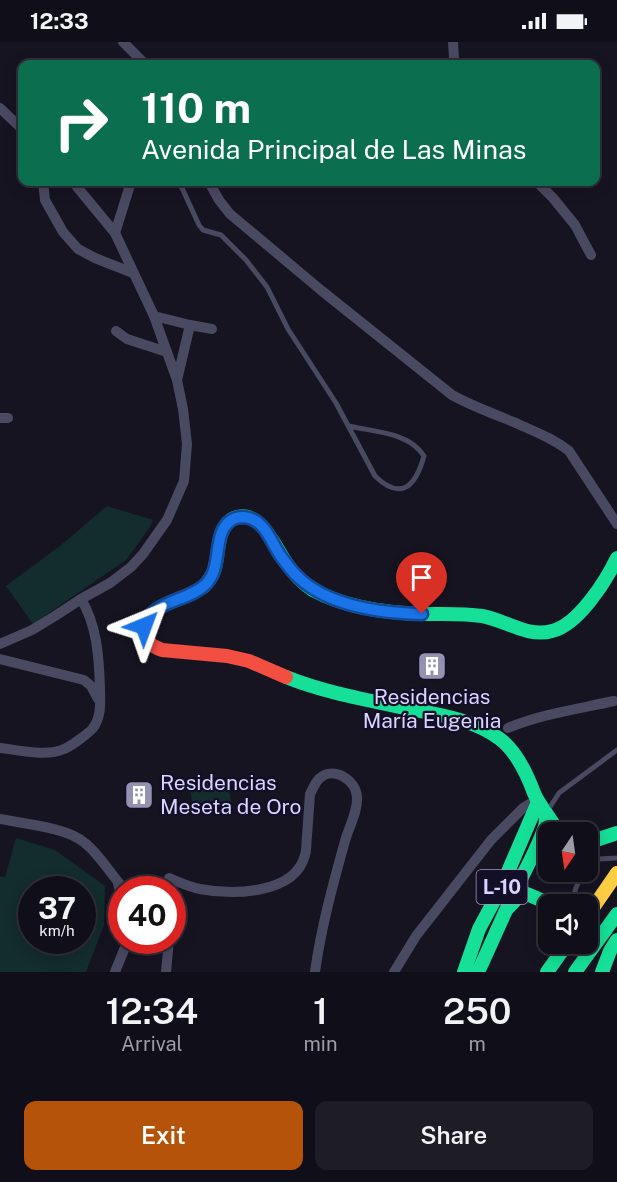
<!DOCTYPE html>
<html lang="en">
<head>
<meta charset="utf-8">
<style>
	:root { --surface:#100f19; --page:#1e1d26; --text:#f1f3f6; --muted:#9c9ca2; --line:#302f38; --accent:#b45309 }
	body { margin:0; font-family:"Public Sans",sans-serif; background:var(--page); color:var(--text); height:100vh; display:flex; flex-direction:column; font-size:22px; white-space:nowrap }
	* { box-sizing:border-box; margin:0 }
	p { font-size:20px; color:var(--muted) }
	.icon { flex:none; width:33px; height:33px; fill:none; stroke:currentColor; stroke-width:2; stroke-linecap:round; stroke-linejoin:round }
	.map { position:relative; height:930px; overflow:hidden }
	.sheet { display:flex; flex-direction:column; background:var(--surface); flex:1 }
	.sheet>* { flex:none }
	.top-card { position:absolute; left:18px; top:18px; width:582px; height:126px; border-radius:12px; box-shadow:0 3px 15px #0003,0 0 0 2px var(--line); background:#0b6e4f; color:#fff; overflow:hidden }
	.needle { width:39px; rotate:193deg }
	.buttons { position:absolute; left:538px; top:780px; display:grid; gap:12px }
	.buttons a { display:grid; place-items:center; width:60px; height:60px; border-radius:12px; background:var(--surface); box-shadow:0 3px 15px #0003,0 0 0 2px var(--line); font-size:30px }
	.speed { position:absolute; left:18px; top:834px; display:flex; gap:12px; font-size:30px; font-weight:700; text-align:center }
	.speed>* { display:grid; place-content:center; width:78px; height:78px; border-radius:50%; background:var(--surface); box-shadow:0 3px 15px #0003,0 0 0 2px var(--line); line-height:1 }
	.speed small { font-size:15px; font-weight:400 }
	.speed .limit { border:9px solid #d22; background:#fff; color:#111 }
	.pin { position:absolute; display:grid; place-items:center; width:51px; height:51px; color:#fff; margin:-62px -26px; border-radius:50% 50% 50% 0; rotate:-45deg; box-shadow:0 0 6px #0007 }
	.pin .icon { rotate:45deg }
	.me { position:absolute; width:66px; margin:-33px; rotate:44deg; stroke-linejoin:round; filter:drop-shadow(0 0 4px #0008) }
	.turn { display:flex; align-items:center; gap:21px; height:126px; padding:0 24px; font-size:27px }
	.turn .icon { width:78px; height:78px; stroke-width:2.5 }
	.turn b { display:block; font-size:42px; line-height:51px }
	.eta { display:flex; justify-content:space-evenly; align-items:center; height:102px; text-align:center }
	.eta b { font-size:36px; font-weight:600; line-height:42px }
	.button { display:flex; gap:12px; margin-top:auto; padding:12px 24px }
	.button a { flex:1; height:69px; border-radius:12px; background:var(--accent); color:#fff; font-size:24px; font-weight:600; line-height:69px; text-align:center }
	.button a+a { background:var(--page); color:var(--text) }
	.status { display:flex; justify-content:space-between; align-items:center; height:42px; padding:0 30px; background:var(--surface); direction:ltr }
	.status svg { height:16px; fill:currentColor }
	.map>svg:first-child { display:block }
	.green { fill:#132c2d; fill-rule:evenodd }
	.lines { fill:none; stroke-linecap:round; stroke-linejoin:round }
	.lane { stroke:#4a4962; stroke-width:5 }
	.street { stroke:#4a4962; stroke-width:10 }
	.fast { stroke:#16e098; stroke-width:14 }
	.slow { stroke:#ffcf43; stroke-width:14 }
	.jam { stroke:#f24e42; stroke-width:14 }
	.route-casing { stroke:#114b97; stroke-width:15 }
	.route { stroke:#1a73e8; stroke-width:10 }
	.labels { text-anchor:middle; stroke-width:4.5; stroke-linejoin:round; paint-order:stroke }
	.shield { fill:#130f26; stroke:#9e99be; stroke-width:1.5 }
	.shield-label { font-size:20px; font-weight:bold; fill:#d9d4ff }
	.poi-label { font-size:21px; fill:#d9d4ff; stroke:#130f26 }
</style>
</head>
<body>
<div class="status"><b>12:33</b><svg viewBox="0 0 49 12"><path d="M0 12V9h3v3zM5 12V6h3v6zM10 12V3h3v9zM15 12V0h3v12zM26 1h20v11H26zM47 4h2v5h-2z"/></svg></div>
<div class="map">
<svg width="617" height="930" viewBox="0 0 617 930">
	<rect width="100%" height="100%" fill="#161421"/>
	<!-- green -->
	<g class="green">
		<path d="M107 464 153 478 150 485 126 518 33 582 6 544 60 504Z"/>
		<path d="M228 738 231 759 192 763 190 742Z"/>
		<path d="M16 796 55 808 105 844 104 883 86 930H0V835H5ZM32 848H82V898H32Z"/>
	</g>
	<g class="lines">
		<!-- lane -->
		<g class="lane">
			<path d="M176 140 182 146 199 183 203 188 221 193 246 218 267 245 288 287 336 361 375 434C402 460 416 443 424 414 409 390 374 390 349 384"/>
			<path d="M548 768 559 751 617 708"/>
			<path d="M588 825 599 817 617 816"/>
			<path d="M573 862C573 849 577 840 585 830"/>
		</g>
		<!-- street -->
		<g class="street">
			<path d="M123 0 145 22"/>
			<path d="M453 0 454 16 457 22"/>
			<path d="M0 66 22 87"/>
			<path d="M43 140 45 158 63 190 78 207 95 216 133 231"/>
			<path d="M209 140 219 158 230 172 322 249 452 353C472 364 494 372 516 381 535 390 553 396 569 409L617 482"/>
			<path d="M537 140 553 156 575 183 591 213"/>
			<path d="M115 191 131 140"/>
			<path d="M154 274 190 283 177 338"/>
			<path d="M190 283 212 287"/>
			<path d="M116 289 127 297 167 310"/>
			<path d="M0 376H8"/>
			<path d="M0 602 32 588 55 574 81 557 110 541 131 525 143 512 167 478 184 439 187 402 183 367 177 338 154 274 115 191 73 140"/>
			<path d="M0 617 84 638 91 644 98 657"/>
			<path d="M508 686C541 672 578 667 614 659"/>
			<path d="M0 706C18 708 47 715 64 707 70 705 89 691 93 686 102 674 100 659 100 646 99 615 97 583 81 557"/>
			<path d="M0 777C24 782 66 785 85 801 100 813 111 833 125 848"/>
			<path d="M169 836C179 840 189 845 200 847 231 853 295 853 305 813 307 807 306 800 307 794 308 780 309 766 310 752 313 747 315 740 320 736 334 724 356 738 357 755 358 769 349 785 345 799 333 842 321 886 315 930"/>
			<path d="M118 841 122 859"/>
			<path d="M115 930 128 898"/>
			<path d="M166 930 169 898"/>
			<path d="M394 930 416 894 491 798 523 766 536 758"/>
		</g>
		<!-- fast -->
		<g class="fast">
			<path d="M203 545C209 539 213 533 215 526 219 511 217 483 234 476 260 466 274 503 285 519 292 530 302 541 313 548 346 566 386 571 423 572 443 572 463 571 482 574 505 578 528 596 552 589 578 583 606 539 617 516"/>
			<path d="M286 635C326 651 368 658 410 667 441 673 475 678 500 697 517 710 527 732 534 751 539 764 549 768 545 784 538 806 526 826 516 847 503 874 491 902 478 930"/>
			<path d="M546 771 554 783 563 790"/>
			<path d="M588 798H596L617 791"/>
			<path d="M509 865 521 852H527L550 862"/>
			<path d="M464 930 479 887 501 846 538 760"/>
			<path d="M547 930 567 902"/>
			<path d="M575 930 617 872"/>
			<path d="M602 930 610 909 617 898"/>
		</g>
		<!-- slow -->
		<path class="slow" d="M588 873 617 831"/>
		<!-- jam -->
		<path class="jam" d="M203 545C186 558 144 562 144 588 144 600 152 604 162 608L227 614 249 619 286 635"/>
	</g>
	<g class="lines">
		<!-- route casing -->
		<g class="route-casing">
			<path id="route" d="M144 584C152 558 188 560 206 542 223 525 212 493 230 479 234 476 239 475 243 475 264 476 270 498 280 513 285 520 291 528 297 534 327 564 382 571 422 572"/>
		</g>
		<!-- route -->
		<use href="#route" class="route"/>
	</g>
	<!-- icons -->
	<defs>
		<g id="building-square" transform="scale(1.5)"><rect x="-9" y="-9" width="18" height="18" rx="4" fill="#9591b1" stroke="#130f26"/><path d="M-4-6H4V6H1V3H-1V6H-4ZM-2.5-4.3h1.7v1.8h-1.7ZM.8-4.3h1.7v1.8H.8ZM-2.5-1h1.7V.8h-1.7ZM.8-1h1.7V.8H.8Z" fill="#fff"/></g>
	</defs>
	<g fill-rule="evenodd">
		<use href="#building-square" x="432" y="624"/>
		<use href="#building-square" x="139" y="753"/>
	</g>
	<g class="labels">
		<!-- shield labels -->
		<rect class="shield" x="476.5" y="828" width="51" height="34" rx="4.5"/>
		<g class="shield-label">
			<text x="502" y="852">L-10</text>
		</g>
		<!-- poi labels -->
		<g class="poi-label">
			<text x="432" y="662">Residencias<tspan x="432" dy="24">María Eugenia</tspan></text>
			<text x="160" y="748" text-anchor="start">Residencias<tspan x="160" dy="24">Meseta de Oro</tspan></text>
		</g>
	</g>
</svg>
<div class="buttons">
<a><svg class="needle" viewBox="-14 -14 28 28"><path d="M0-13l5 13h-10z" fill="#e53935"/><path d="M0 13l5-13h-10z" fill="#9c9ca2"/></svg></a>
<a><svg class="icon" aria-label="sound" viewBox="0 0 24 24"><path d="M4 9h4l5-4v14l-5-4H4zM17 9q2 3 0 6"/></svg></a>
</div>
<div class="speed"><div>37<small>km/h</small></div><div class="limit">40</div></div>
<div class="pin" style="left:422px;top:572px;background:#d93025"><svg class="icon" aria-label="arrive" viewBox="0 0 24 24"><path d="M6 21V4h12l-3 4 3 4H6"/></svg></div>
<svg class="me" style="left:144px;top:584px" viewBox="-20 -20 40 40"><path d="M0-17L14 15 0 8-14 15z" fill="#1a73e8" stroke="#fff" stroke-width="4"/></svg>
<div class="top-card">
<div class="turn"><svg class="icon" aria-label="right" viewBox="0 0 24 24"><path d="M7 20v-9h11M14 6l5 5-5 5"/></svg><div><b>110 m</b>Avenida Principal de Las Minas</div></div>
</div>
</div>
<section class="sheet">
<div class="eta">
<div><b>12:34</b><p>Arrival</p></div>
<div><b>1</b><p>min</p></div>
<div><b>250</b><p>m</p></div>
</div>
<div class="button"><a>Exit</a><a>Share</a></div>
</section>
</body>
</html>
